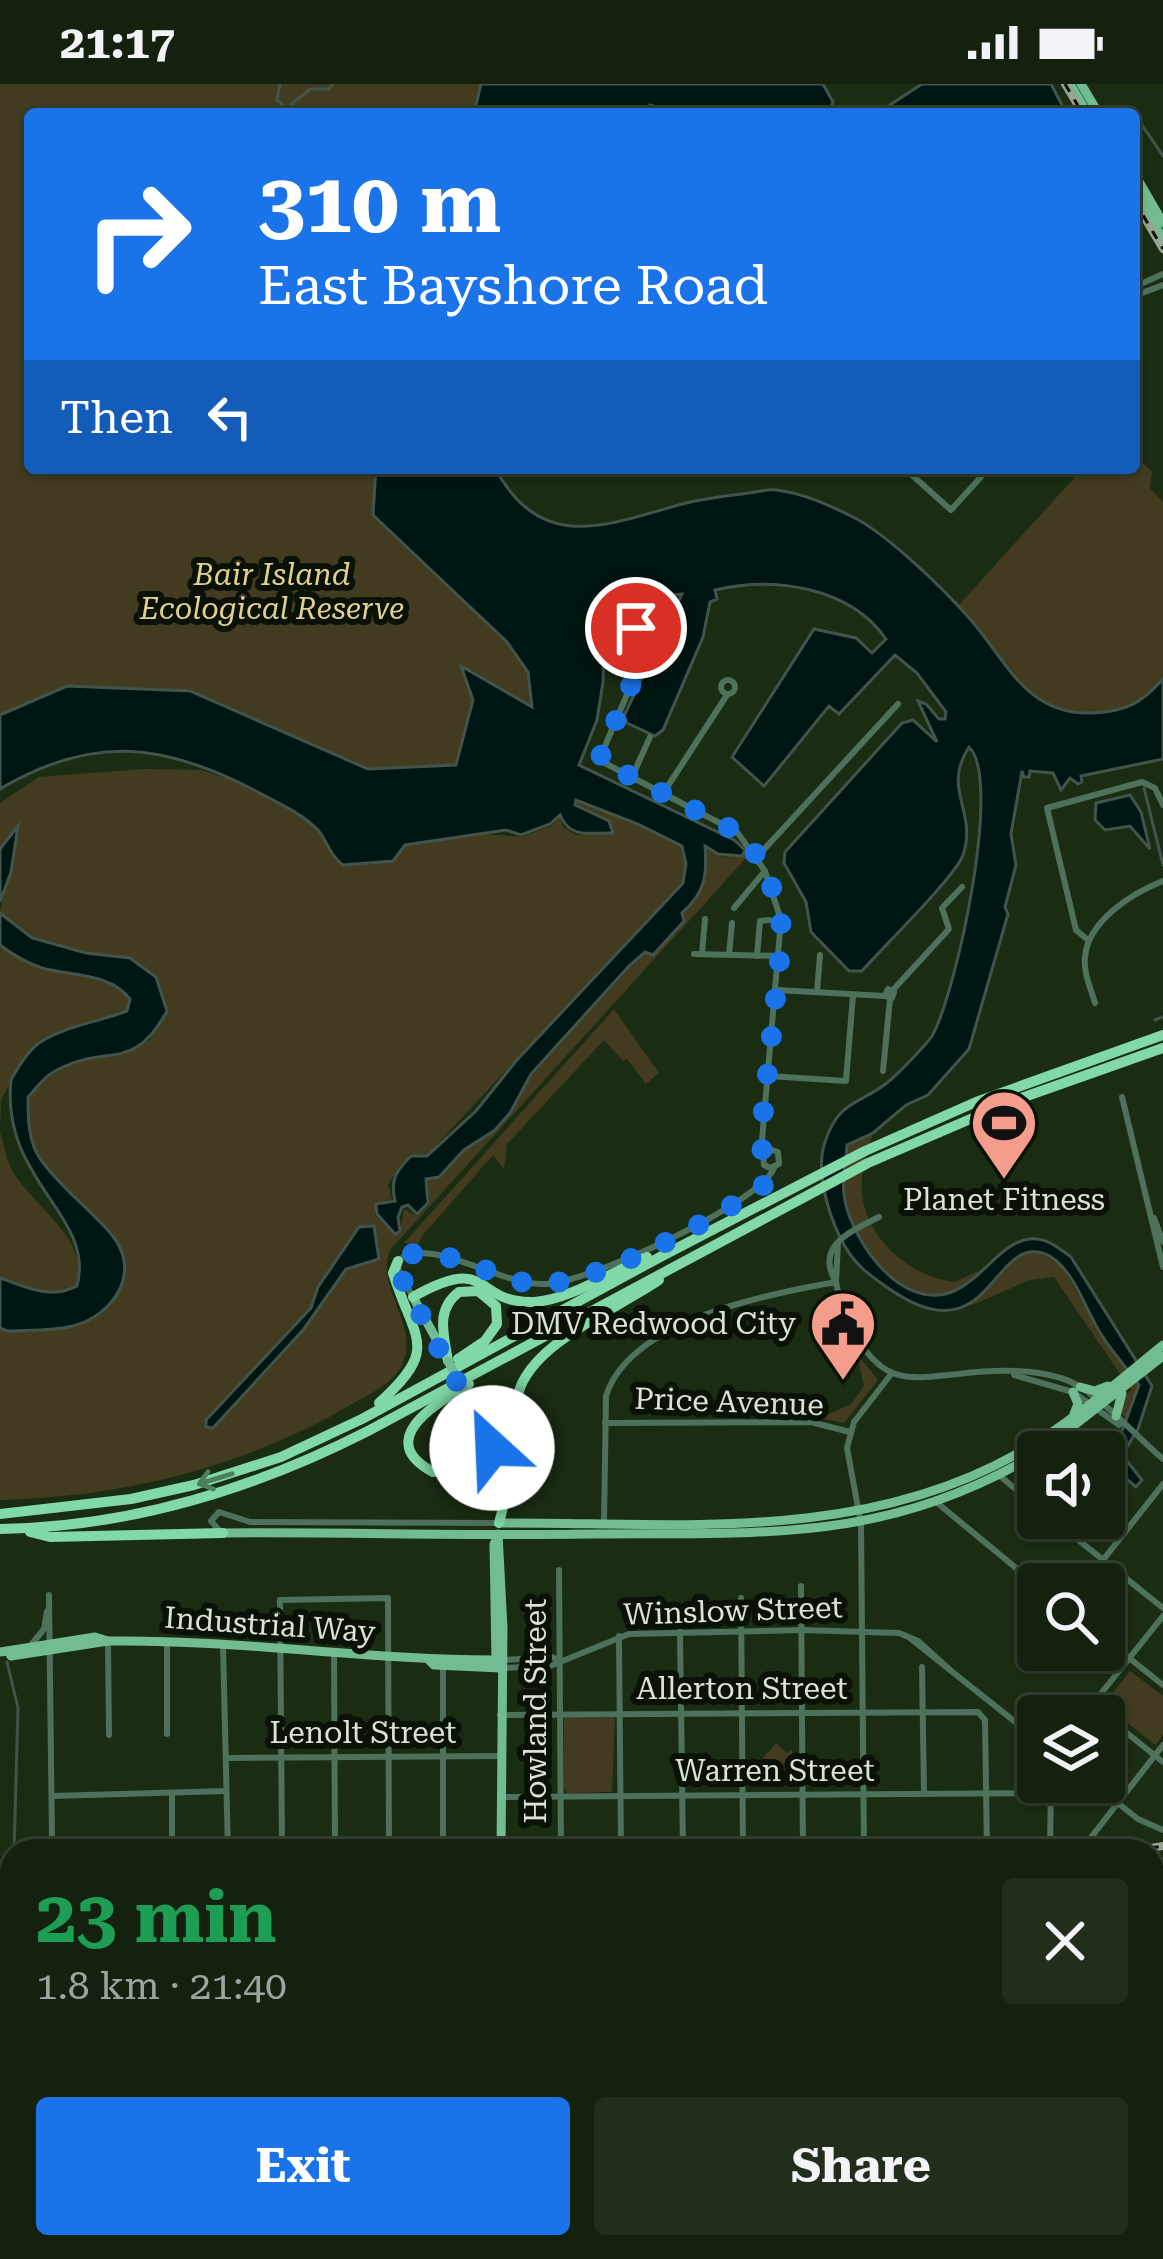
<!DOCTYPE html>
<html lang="en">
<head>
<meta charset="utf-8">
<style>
	:root { --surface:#14210e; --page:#212e1c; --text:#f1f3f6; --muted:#9da39e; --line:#333e2e; --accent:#1a73e8 }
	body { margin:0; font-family:"Roboto Serif",serif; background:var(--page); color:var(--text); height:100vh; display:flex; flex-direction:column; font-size:45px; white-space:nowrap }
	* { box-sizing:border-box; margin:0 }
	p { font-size:39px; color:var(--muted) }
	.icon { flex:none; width:66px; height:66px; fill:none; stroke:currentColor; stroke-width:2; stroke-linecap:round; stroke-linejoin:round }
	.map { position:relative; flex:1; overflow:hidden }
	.panel { position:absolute; left:0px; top:1755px; width:1164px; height:420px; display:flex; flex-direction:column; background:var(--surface); border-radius:36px 36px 0 0; box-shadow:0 3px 9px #0004,0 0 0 3px var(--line) }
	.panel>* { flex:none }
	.guide { position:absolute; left:24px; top:24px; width:1116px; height:366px; border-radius:12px; box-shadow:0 3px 9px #0004,0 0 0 3px var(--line); background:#1a73e8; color:#fff; overflow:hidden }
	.fabs { position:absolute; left:1017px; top:1347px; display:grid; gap:24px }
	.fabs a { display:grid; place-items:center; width:108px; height:108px; border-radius:12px; background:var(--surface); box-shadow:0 3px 9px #0004,0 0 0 3px var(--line); font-size:60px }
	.pin { position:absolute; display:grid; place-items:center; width:102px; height:102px; color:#fff; margin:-51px; border:6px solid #fff; border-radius:50%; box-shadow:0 3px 12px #0007 }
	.me { position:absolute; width:132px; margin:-66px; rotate:335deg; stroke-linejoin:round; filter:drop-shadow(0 0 9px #0008) }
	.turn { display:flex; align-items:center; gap:42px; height:252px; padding:0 36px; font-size:54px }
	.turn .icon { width:156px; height:156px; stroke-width:2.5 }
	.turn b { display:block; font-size:84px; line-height:102px }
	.then { display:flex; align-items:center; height:114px; padding:0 36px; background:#0003; gap:24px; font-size:45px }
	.round { display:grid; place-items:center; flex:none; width:126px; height:126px; border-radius:12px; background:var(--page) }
	.headline { display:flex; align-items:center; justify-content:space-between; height:204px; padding:0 36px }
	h1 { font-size:72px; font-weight:700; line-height:90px; color:#1e9e55 }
	.button { display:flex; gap:24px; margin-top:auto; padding:24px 36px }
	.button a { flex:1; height:138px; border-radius:12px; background:var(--accent); color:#fff; font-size:48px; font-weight:700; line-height:138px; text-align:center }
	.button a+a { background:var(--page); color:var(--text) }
	.status { display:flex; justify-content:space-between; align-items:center; height:84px; padding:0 60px; background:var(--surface); direction:ltr }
	.status svg { height:33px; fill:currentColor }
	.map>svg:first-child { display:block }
	.green { fill:#433b1f }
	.water { fill:#001612; stroke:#41544c; stroke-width:3 }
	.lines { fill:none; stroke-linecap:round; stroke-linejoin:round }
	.stream { stroke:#41544c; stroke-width:3 }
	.minor { stroke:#4e715c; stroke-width:6 }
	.major { stroke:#72bc91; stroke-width:9 }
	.highway { stroke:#80d9a6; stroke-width:10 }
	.rail-casing { stroke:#96a490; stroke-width:8 }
	.rail { stroke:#0a1207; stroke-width:3; stroke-dasharray:9; stroke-linecap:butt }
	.major-bridge { stroke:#72bc91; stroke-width:9 }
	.oneway { stroke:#4b7f5e }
	.route { stroke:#1a73e8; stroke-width:21; stroke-dasharray:0 37.8 }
	.labels { text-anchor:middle; stroke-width:12; stroke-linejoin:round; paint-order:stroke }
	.park-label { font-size:30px; font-style:italic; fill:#e1d090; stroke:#0a1207 }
	.poi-label { font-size:30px; fill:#d9e4d4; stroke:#0a1207 }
	.street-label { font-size:30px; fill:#d9e4d4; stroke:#0a1207 }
</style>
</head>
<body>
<div class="status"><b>21:17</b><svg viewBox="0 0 49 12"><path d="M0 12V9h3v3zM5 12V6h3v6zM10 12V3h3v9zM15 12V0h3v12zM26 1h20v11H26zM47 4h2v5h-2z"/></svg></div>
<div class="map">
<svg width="1163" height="2175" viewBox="0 0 1163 2175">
	<rect width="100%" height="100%" fill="#1a2c12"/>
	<!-- green -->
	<g class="green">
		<path d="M0 0H480L472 30H30V384H376L375 402 501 533 528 588 533 624 457 681 368 685 242 629 172 607 95 606 0 637Z"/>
		<path d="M1134 370 1152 388 1150 404 1163 418V595C1144 617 1129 627 1100 628 1018 632 1005 573 958 522L1083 384H1134Z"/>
		<path d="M143 685 201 686 255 704 459 748 522 753 551 742 560 733 563 743 576 751 613 749 609 736 575 720V717L637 740 681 763 685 780 682 798 427 1071 410 1070 388 1100 392 1115 375 1120V1131L395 1151 400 1148 404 1125 417 1132 430 1120 427 1096 440 1094 465 1066 496 1047 511 1030 532 990 630 883 646 869 653 871 684 838 683 830C705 811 708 789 705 763L725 773 746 769V774L390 1166C375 1205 421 1242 402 1281 393 1300 370 1310 352 1320 245 1383 124 1413 0 1416V1244L7 1247 73 1242 116 1155 39 1074 29 1047 28 1013C34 1006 41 997 48 991 76 969 120 976 151 955L130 874 86 869 32 854 0 829 17 744 0 765V719L39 693Z"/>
		<path d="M0 861C13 871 27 879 42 884 71 892 111 889 130 915L127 927 16 988 1 1016 0 1044Z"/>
		<path d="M614 925 659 989 646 1000 627 975 623 977 604 956 507 1060 504 1085 493 1071 422 1152 418 1162 404 1159Z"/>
		<path d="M0 1048C4 1060 6 1075 12 1086 33 1124 90 1153 77 1202 51 1216 26 1203 0 1194Z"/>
		<path d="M873 1049C869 1063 863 1080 862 1095 857 1147 907 1193 955 1198L983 1185 1008 1163C991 1181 973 1202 949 1209 899 1224 854 1158 845 1118 841 1101 846 1079 847 1062Z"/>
		<path d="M1035 1167 1061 1181 1104 1255 1139 1301 1128 1337 1121 1329 1122 1315 1131 1306 1054 1193 1030 1196 967 1223C991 1205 1005 1171 1035 1167Z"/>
		<path d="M857 1270 878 1296 844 1339 818 1334 823 1327 824 1332 851 1320 864 1302Z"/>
		<path d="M1130 1587 1163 1612V1651L1155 1661 1104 1620Z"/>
		<path d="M564 1634H615L612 1708 567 1709 564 1704Z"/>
		<path d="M776 1659 787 1669 792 1665V1674L786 1675 775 1701 762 1690V1675Z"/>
	</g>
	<!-- water -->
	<g class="water">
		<path d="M481 0H823L833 18 828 30H680L650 21 644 30H474Z"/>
		<path d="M922 0H1051L1063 23 1055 30H876Z"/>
		<path d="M376 384H495C543 472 608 440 686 419 707 414 727 412 749 409 758 408 767 405 776 406 803 409 829 421 853 433 887 450 944 505 970 535 1007 577 1026 632 1093 629 1126 627 1141 620 1163 595V675L1081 692 1082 698 1078 700 1070 694 1061 706 1053 689 1030 687 1029 693H1024L1022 687 1011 750 1016 781 1005 823 1008 830 969 965 928 1011 906 1021 873 1049 847 1061C846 1079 841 1100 845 1117 854 1160 903 1229 954 1207 982 1195 1002 1158 1029 1155 1046 1153 1059 1164 1071 1173L1152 1302 1138 1345 1122 1371 1142 1396 1136 1403 1118 1388 1112 1374 1139 1301C1127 1284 1112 1268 1101 1250 1086 1227 1072 1180 1045 1170 992 1150 991 1274 891 1206 869 1191 853 1180 841 1155 828 1129 815 1087 825 1058 839 1015 860 1021 888 998 896 992 927 960 932 952 956 910 1003 695 969 663 941 706 978 727 963 771 956 792 881 865 862 887H849L811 848 806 818 784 779 785 768 902 639 913 636 937 658 918 617 926 620 939 635H945L946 628 917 589 895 571 839 630 829 622 764 702 732 673 814 545 856 554 872 569 886 555C850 503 774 492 715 506L717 515 710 518 703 553 663 646 655 652 627 639 624 632 682 510 609 518 596 525 593 538 604 573 603 598 597 636 579 681 734 756 745 766 742 772 718 770 705 762C707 790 706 808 682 829L684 837 653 871 645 868 629 882 531 990 510 1029 495 1046 464 1066 439 1093 426 1095 428 1119 417 1130 408 1121 402 1123 398 1133 400 1147 395 1150 377 1130 376 1120 395 1117C390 1096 396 1087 411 1072H427L476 1027 516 977 683 799 686 780 682 762 638 740 576 716 575 721 609 737 613 749C590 748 571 756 560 731L550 740 521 751 506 746 405 761 393 777 343 781C329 771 328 757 317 745 300 728 274 717 254 706 162 658 91 651 0 705V631L67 602 190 607 368 685 456 681 473 616 461 582 532 623 528 588 507 558 373 431Z"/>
		<path d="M1130 711 1141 728 1150 765 1130 742 1105 746 1095 736 1096 719Z"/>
		<path d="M18 742 11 788 0 818V765Z"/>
		<path d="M0 829 32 854 86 869 130 874 156 893 167 927C132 991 108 958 55 987 44 992 36 1005 28 1013 28 1035 28 1058 41 1076 61 1104 90 1125 112 1151 142 1188 114 1231 73 1242 53 1247 28 1246 7 1247L0 1244V1194C26 1203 51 1216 77 1202 96 1131 0 1097 11 996 17 985 28 967 39 959 64 942 99 938 127 927L130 915C111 889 71 892 42 884 27 879 13 871 0 861Z"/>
		<path d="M374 1142 379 1175 346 1185 303 1246 213 1344 206 1343V1336L311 1224 318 1203 359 1143Z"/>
	</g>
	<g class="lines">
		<!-- stream -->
		<g class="stream">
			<path d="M280 0 277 16 287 24 310 5H329L333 0"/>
			<path d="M1140 38 1163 72"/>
			<path d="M1144 704 1163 781"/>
			<path d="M1155 936 1163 933"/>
			<path d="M7 1578 18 1624 14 1767"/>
			<path d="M168 2175 170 2163"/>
		</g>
		<!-- minor -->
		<g class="minor">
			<path d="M1134 203 1163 190"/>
			<path d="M1134 212 1163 201"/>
			<path d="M904 384 951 426 989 384"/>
			<path d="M633 521 636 544 631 561 640 580 599 676 737 748 765 787 781 836 762 1056 764 1081 770 1084 779 1080 778 1068 772 1066 764 1070"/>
			<circle cx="728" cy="603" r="7"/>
			<path d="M632 693 650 653"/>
			<path d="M664 708 727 611"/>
			<path d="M757 773 898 620"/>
			<path d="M734 824 765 787"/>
			<path d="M1088 856 1076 846 1047 724 1142 698 1155 704 1163 721"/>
			<path d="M694 870 780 872"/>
			<path d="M702 870 705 835"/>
			<path d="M729 871 732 839"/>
			<path d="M757 872 760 837 769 836"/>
			<path d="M888 905 894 908 892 914 885 912Z"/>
			<path d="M777 906 885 912"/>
			<path d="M893 906 949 845 942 824 962 803"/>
			<path d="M817 908 820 871"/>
			<path d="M1095 919C1091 905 1083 888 1085 873 1088 837 1132 809 1163 797"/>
			<path d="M883 987 890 915"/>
			<path d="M769 992 846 997 853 911"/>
			<path d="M1122 1013 1163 1183"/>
			<path d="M1154 1134 1163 1158"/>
			<path d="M838 1158 836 1198C814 1162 851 1147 879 1133"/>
			<path d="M413 1213 399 1189 398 1177 407 1170C451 1163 496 1198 541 1200 581 1203 761 1119 774 1084"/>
			<path d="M1014 1291 1073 1308 1119 1341"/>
			<path d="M605 1339 811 1338 850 1348"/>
			<path d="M1000 1392 1038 1424"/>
			<path d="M936 1418 1038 1502"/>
			<path d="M1051 1434 1163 1524"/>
			<path d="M604 1440 606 1312C630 1236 767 1210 836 1198 840 1221 847 1239 860 1258 887 1302 915 1294 958 1290 990 1286 1030 1284 1061 1294 1095 1304 1134 1351 1163 1375"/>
			<path d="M219 1446 211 1437 219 1428 250 1438 499 1439"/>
			<path d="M559 1486 561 1767"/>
			<path d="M1084 1500 1163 1400"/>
			<path d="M801 1502 803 1767"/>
			<path d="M49 1511 52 1756 56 1764 103 1763 114 1767"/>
			<path d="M741 1514 743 1767"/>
			<path d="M680 1548 683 1767"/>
			<path d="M619 1552 621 1767"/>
			<path d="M1104 1554 1163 1601"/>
			<path d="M911 1555 1038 1656"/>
			<path d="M108 1559 109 1651"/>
			<path d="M31 1561 44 1545 47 1527"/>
			<path d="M223 1561 228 1767"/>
			<path d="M334 1567 335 1767"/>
			<path d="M504 1576 552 1573 560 1577"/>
			<path d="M443 1581V1767"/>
			<path d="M922 1583 924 1709"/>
			<path d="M505 1584 550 1582 629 1550 802 1546 899 1549 918 1557 949 1585"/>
			<path d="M1092 1621 1163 1678"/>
			<path d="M500 1631 978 1628 985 1636 987 1767"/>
			<path d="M1083 1632 1163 1532"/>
			<path d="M167 1650V1557"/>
			<path d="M226 1674 500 1672"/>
			<path d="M1091 1698 1138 1735 1163 1746"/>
			<path d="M172 1711V1767"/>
			<path d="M52 1712 226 1707"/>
			<path d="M502 1713 1050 1709"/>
			<path d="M282 1767 280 1516 388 1514 389 1767"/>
			<path d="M864 1767 861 1440 847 1364 854 1338 892 1289"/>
			<path d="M1050 1767 1051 1698"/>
			<path d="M1066 1767 1089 1756 1163 1661"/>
			<path d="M0 1916 12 1917"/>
			<path d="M1152 1964H1163"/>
			<path d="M1152 2014 1161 2175"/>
			<path d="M0 2024H12"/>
			<path d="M0 2089H12"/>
			<path d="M13 2163V2175"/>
			<path d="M244 2163 247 2175"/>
			<path d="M432 2163 434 2175"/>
			<path d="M694 2163V2175"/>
			<path d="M817 2163V2175"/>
			<path d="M877 2163 878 2175"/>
			<path d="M75 2175 131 2174"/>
			<path d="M313 2175 315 2163"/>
			<path d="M698 2175V2163"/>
			<path d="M756 2175 766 2163"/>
		</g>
		<!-- major -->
		<g class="major">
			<path d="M1070 0 1088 30"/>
			<path d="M1081 0 1099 30"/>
			<path d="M1134 89 1163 139"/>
			<path d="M1134 107 1163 155"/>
			<path d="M413 1213 445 1271"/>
			<path d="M1080 1303 1095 1307 1108 1302"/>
			<path d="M1073 1308 1078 1320 1074 1330"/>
			<path d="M468 1313 495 1375 501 1415"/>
			<path d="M1116 1332 1122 1309"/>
			<path d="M1040 1368 1163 1272"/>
			<path d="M499 1439C675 1438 857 1460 1017 1370 1070 1340 1116 1299 1163 1261"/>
			<path d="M223 1449C345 1448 466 1452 588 1450 758 1448 885 1461 1038 1369"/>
			<path d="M498 1450 503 1544 501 1767"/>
			<path d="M8 1567 11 1572 108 1557"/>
			<path d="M0 1568 95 1553 108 1557C240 1555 371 1577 502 1576"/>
			<path d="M429 1576 434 1581 501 1584"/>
			<path d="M496 1577 494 1460 498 1452"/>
			<path d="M1152 1904 1163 1903"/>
			<path d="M1152 1913 1163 1912"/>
			<path d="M0 1954H12"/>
			<path d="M0 1963H12"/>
			<path d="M533 2163 534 2175"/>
		</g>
		<!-- highway -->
		<g class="highway">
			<path d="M413 1213C493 1168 472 1220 534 1218 567 1217 616 1186 647 1173"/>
			<path d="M448 1277C444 1251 435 1226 459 1208L478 1207 496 1222 497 1240 485 1257 458 1275"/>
			<path d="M469 1300C439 1318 372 1355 433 1388L461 1386 476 1368 480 1336"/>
			<path d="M379 1319C441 1263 414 1257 393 1189L398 1177"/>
			<path d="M0 1430 131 1415 194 1401 281 1373 362 1335 662 1172 865 1067 976 1018 1163 951"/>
			<path d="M499 1439C511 1397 509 1354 518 1311 529 1260 619 1224 659 1196"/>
			<path d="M0 1445C131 1443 252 1406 368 1347L868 1079 1010 1018 1163 964"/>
			<path d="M30 1448 50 1453 223 1449"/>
		</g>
		<!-- rail casing -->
		<g class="rail-casing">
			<g id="rail">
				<path d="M1065 0 1083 30"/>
				<path d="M1134 116 1163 165"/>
				<path d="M1132 1767 1163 1762"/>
				<path d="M0 1928H12"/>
			</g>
		</g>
		<!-- rail -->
		<use href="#rail" class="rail"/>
		<!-- major-bridge -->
		<path class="major-bridge" d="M448 1277 468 1313"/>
	</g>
	<!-- one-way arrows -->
	<defs><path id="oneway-shaft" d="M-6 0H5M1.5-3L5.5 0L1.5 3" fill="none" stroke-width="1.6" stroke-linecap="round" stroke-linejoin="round" transform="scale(3)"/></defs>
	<use class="oneway" href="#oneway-shaft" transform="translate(215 1395) rotate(163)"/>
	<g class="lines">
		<!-- route -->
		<path class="route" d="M492 1364 402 1195 398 1181 402 1172C441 1160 489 1192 527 1199 586 1209 714 1135 764 1101L767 1091 762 1076V1041L780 872 781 836 776 812 753 765 737 748 599 676 640 580 631 561 636 544"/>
	</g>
	<!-- icons -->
	<defs>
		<g id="stadium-pin" transform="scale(3.45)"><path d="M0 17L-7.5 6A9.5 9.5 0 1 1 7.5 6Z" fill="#f49d8c" stroke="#0a1207"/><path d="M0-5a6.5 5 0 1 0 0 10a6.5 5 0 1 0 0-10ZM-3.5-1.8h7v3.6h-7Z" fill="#111"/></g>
		<g id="civic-pin" transform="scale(3.45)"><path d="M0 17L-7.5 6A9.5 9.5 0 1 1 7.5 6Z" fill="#f49d8c" stroke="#0a1207"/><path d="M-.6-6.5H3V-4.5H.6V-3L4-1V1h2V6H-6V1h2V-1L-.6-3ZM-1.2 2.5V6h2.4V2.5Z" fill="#111"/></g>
	</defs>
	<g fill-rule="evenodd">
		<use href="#stadium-pin" x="1004" y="1039"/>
		<use href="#civic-pin" x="843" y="1240"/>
	</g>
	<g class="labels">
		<!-- park labels -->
		<g class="park-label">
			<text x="272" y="501">Bair Island<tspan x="272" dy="34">Ecological Reserve</tspan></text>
		</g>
		<!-- poi labels -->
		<g class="poi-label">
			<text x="1004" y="1126">Planet Fitness</text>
			<text x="796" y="1250" text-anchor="end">DMV Redwood City</text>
		</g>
		<!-- street labels -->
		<g class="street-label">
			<text transform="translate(729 1318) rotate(2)" y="10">Price Avenue</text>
			<text transform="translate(733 1527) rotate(-2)" y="10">Winslow Street</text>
			<text transform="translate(270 1541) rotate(4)" y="10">Industrial Way</text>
			<text x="742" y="1615">Allerton Street</text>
			<text transform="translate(536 1627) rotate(-90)" y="10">Howland Street</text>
			<text x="363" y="1659">Lenolt Street</text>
			<text x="775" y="1697">Warren Street</text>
		</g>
	</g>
</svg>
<div class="fabs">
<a><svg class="icon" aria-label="sound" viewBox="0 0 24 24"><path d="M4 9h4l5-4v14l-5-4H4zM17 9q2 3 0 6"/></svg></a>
<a><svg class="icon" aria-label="search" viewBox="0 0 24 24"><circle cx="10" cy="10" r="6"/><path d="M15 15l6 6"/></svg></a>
<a><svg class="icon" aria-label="layers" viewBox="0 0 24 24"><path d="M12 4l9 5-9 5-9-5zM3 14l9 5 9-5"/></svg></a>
</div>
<div class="pin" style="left:636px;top:544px;background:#d93025"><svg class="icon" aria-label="arrive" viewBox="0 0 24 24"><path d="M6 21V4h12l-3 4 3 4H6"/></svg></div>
<svg class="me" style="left:492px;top:1364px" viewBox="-20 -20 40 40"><circle r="19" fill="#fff"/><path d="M0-13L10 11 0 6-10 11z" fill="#1a73e8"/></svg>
<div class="guide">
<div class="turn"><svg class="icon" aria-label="right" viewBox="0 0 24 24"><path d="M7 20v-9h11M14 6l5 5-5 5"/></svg><div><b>310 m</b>East Bayshore Road</div></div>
<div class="then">Then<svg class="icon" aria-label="left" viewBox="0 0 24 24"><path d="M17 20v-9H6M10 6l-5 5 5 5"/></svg></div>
</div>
<section class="panel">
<div class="headline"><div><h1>23 min</h1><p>1.8 km · 21:40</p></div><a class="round"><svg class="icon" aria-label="close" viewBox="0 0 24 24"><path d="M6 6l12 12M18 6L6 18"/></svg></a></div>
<div class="button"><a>Exit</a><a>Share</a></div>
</section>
</div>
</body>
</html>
